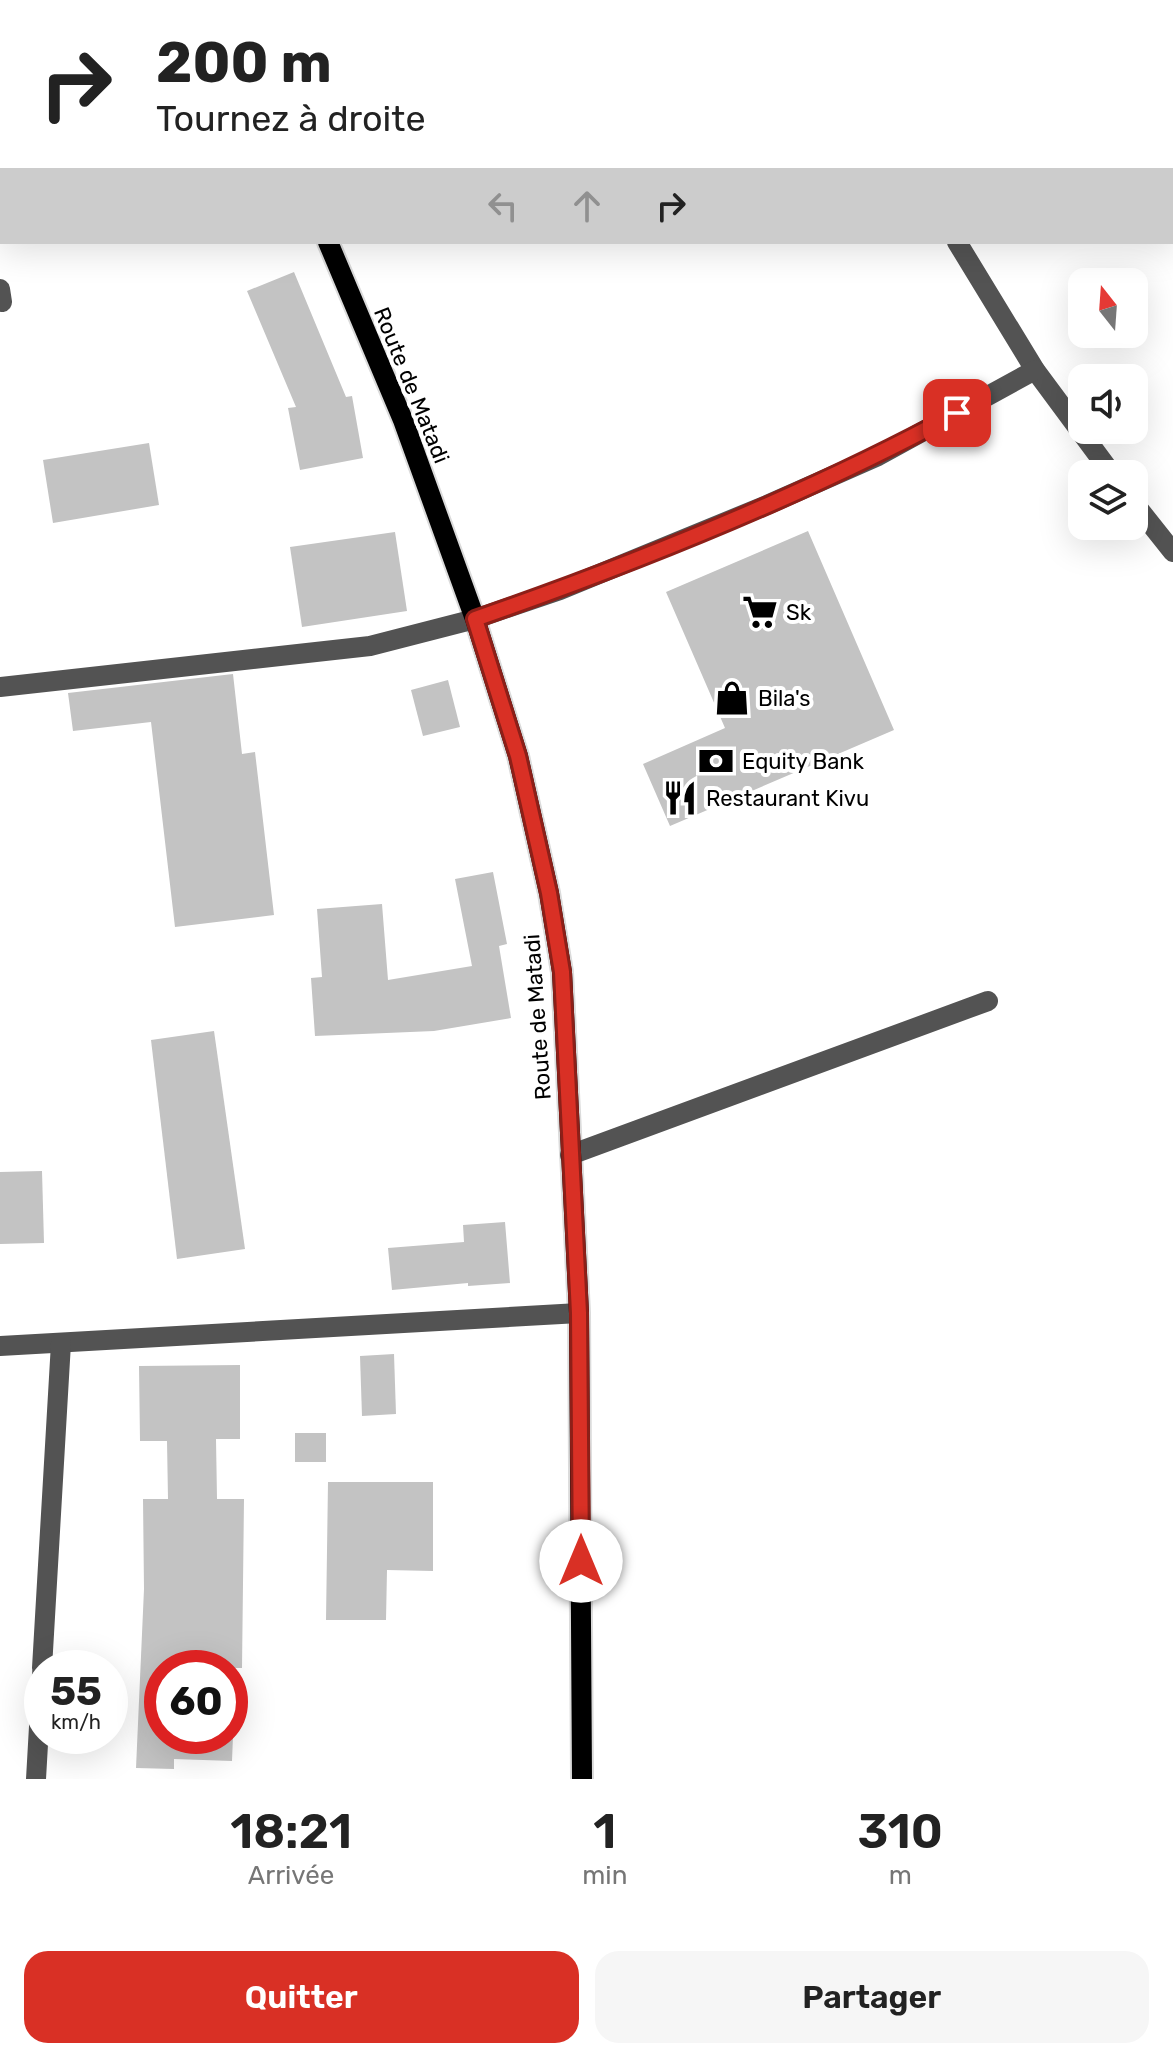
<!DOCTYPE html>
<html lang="fr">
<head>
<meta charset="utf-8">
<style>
	:root { --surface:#fff; --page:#f6f6f6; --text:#222; --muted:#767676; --accent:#d93025 }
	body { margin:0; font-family:Rubik,sans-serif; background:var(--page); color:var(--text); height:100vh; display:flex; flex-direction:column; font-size:30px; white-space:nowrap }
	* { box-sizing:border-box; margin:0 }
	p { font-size:26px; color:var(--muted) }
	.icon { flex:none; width:44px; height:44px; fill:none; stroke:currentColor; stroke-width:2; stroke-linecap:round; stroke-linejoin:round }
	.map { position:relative; height:1779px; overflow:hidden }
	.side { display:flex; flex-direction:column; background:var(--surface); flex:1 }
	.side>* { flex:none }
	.banner { position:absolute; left:0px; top:0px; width:1174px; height:244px; box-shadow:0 8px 32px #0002; background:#fff; color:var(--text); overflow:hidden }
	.needle { width:52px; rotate:343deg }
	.buttons { position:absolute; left:1068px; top:268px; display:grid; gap:16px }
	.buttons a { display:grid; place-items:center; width:80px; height:80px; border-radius:16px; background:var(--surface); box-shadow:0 8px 32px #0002; font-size:40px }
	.speed { position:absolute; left:24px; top:1650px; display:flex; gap:16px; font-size:40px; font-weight:700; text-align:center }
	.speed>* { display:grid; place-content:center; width:104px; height:104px; border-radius:50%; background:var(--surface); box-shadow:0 8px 32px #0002; line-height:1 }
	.speed small { font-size:20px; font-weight:400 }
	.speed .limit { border:12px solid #d22; background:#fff; color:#111 }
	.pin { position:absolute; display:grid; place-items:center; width:68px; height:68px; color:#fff; margin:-34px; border-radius:16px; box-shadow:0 4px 12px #0006 }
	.me { position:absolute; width:88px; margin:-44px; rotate:0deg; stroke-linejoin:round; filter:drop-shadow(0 0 6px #0008) }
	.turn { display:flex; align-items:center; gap:28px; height:168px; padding:0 24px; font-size:36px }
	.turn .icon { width:104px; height:104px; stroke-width:2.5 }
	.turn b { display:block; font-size:56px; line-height:68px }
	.lanes { display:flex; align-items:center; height:76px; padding:0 24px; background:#0003; justify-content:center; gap:40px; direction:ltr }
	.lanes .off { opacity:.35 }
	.eta { display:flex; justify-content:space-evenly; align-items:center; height:136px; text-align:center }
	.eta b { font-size:48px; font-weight:600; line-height:56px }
	.action { display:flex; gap:16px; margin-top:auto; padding:16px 24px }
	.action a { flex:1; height:92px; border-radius:24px; background:var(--accent); color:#fff; font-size:32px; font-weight:600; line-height:92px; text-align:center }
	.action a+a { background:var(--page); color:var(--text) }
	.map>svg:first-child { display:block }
	.building { fill:#c3c3c3 }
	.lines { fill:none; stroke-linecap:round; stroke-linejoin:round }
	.major-casing { stroke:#dbdbdb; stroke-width:24 }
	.minor { stroke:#535353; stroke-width:20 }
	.major { stroke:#000; stroke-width:20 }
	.route-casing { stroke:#8d1f18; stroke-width:20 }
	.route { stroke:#d93025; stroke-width:14 }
	.labels { text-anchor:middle; stroke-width:8; stroke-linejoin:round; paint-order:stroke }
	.street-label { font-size:22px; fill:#000; stroke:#fff }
	.poi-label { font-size:22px; fill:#000; stroke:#fff; text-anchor:start }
</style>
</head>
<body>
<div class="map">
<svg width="1173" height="1779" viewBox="0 0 1173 1779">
	<rect width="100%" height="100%" fill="#fff"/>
	<!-- building -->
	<g class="building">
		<path d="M294 272 346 397 352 396 363 458 300 470 288 408 296 407 247 291Z"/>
		<path d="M149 443 159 505 53 523 43 460Z"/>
		<path d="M808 531 894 730 670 826 643 764 725 728 666 592Z"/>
		<path d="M395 532 407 611 302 627 290 547Z"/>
		<path d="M233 674 242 754 255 752 274 915 175 927 151 722 73 731 68 693Z"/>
		<path d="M448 680 460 727 423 736 411 690Z"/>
		<path d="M493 872 507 944 499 946 511 1018 434 1031 315 1036 311 978 322 977 317 909 382 904 388 980 472 966 455 879Z"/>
		<path d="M214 1031 245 1249 177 1259 151 1040Z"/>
		<path d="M42 1171 44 1243 0 1244V1172Z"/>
		<path d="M505 1222 510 1283 468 1286V1283L392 1290 388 1248 464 1242 463 1225Z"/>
		<path d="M394 1354 396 1414 362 1416 360 1356Z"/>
		<path d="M240 1365V1439H216L217 1499H244L242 1668H162V1736H233L232 1761 174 1759V1769L136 1768 144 1589 143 1499H168L167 1441H140L139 1366Z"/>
		<rect x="295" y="1433" width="31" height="29"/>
		<path d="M328 1482H433V1571L387 1570 386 1620H326Z"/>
	</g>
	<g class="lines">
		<!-- major casing -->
		<g class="major-casing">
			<g id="major">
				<path d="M227 0 228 2"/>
				<path d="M328 242 403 420 475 619 518 756 549 893 562 972 579 1313 582 1779"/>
			</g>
		</g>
		<!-- minor -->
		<g class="minor">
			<path d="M798 0 799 2"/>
			<path d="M1172 57H1173"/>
			<path d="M0 106H2"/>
			<path d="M957 242 1035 370 1112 474"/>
			<path d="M0 289 2 302"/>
			<path d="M1134 503 1173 552"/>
			<path d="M0 687 370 646 475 619 560 590 767 505 878 456 1035 370"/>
			<path d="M570 1155 988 1001"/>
			<path d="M0 1346 579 1313"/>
			<path d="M42 1668 61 1343"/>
			<path d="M36 1779 42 1674"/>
		</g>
		<!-- major -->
		<use href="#major" class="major"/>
	</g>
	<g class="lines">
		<!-- route casing -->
		<g class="route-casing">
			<path id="route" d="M581 1561 579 1313 562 972 549 893 518 756 475 619C639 562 804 496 957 413"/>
		</g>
		<!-- route -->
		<use href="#route" class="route"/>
	</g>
	<!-- icons -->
	<defs>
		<g id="supermarket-bare" transform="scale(2.76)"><path d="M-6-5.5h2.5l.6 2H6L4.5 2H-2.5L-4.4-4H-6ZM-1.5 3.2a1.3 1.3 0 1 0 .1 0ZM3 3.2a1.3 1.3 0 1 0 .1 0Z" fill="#000" stroke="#fff" stroke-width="2.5" paint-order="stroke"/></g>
		<g id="shop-bare" transform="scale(2.76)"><path d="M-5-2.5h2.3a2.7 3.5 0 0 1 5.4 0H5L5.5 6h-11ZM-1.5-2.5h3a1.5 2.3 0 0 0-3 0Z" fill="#000" stroke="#fff" stroke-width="2.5" paint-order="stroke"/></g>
		<g id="bank-bare" transform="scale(2.76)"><path d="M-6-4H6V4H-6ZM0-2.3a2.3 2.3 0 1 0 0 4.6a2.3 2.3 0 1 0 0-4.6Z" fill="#000" stroke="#fff" stroke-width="2.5" paint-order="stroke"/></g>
		<g id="restaurant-bare" transform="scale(2.76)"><path d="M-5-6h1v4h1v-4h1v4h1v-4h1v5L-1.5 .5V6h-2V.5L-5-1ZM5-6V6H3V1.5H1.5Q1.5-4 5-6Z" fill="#000" stroke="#fff" stroke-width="2.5" paint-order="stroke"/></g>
	</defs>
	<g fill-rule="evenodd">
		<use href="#supermarket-bare" x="760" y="612"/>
		<use href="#shop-bare" x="732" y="698"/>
		<use href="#bank-bare" x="716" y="761"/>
		<use href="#restaurant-bare" x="680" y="798"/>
	</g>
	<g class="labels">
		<!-- street labels -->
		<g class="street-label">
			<text transform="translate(412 385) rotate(68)" y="8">Route de Matadi</text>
			<text transform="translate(537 1017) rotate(-94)" y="8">Route de Matadi</text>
		</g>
		<!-- poi labels -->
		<g class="poi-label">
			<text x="786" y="620">Sk</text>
			<text x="758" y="706">Bila's</text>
			<text x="742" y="769">Equity Bank</text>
			<text x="706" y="806">Restaurant Kivu</text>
		</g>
	</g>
</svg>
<div class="buttons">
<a><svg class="needle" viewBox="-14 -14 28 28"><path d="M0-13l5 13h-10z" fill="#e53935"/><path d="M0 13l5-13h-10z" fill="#767676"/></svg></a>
<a><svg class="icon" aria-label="sound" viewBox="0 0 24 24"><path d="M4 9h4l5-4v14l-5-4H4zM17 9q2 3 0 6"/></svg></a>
<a><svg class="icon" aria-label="layers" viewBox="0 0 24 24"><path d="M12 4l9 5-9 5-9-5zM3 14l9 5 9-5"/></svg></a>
</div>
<div class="speed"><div>55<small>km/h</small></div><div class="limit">60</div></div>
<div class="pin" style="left:957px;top:413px;background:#d93025"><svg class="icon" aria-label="arrive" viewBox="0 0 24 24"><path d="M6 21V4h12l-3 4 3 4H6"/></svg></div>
<svg class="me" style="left:581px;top:1561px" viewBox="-20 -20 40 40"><circle r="19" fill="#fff"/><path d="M0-13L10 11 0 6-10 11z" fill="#d93025"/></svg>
<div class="banner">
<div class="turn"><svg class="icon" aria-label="right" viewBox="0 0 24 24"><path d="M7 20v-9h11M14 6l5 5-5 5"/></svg><div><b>200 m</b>Tournez à droite</div></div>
<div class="lanes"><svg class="icon off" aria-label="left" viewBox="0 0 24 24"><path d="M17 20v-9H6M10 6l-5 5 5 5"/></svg><svg class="icon off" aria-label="ahead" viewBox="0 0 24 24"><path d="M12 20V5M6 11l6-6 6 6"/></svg><svg class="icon" aria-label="right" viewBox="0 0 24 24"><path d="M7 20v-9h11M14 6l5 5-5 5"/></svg></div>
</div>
</div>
<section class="side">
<div class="eta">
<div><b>18:21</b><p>Arrivée</p></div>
<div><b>1</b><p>min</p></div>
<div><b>310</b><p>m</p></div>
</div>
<div class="action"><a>Quitter</a><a>Partager</a></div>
</section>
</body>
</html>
